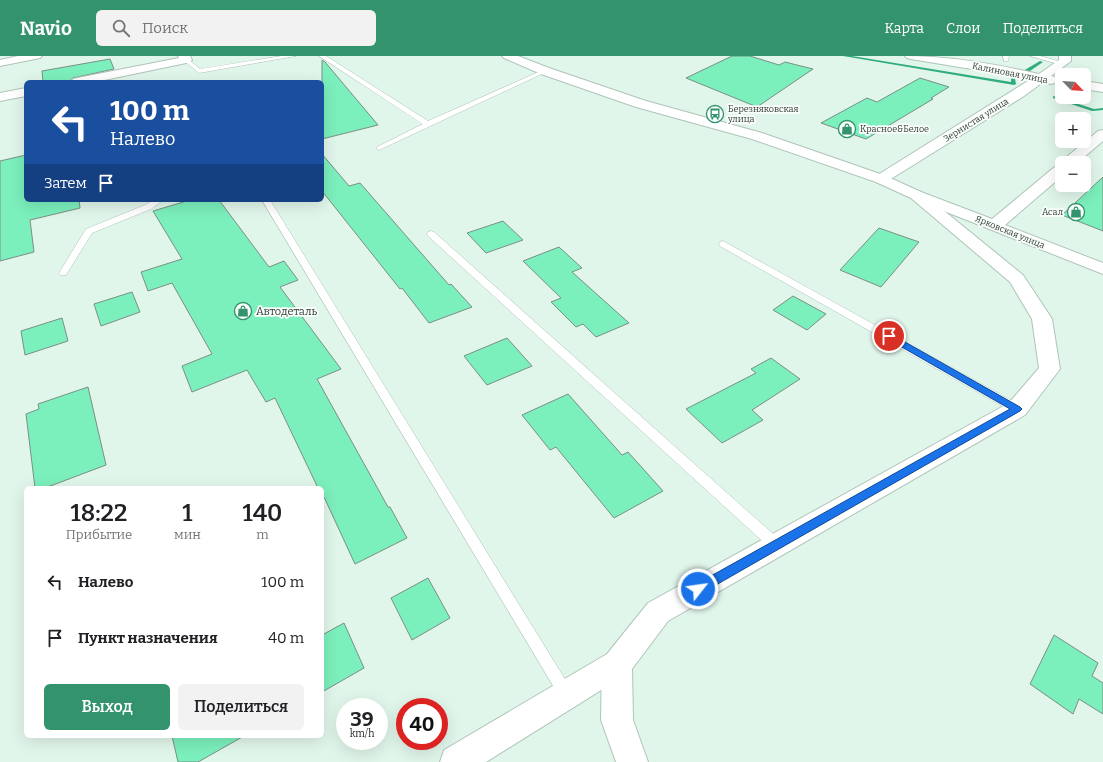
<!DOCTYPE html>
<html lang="ru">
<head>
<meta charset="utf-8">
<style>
	:root { --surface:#fff; --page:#f2f2f2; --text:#202124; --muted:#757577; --accent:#33936d }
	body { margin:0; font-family:Bitter,serif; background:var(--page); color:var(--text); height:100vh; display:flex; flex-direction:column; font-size:15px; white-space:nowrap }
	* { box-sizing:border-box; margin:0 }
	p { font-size:13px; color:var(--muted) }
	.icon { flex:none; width:22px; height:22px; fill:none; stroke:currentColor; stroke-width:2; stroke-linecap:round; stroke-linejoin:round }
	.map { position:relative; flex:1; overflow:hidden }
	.drawer { position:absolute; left:24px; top:430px; width:300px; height:252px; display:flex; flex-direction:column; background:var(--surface); border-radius:6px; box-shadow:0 4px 16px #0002 }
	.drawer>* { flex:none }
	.top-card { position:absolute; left:24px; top:24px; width:300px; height:122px; border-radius:6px; box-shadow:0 4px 16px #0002; background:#1a4fa0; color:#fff; overflow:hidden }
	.needle { width:26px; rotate:115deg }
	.controls { position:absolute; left:1055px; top:12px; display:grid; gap:8px }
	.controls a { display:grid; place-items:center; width:36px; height:36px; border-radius:6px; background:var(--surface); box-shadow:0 4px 16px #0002; font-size:20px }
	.speed { position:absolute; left:336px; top:642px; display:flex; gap:8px; font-size:20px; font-weight:700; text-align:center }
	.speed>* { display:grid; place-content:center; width:52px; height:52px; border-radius:50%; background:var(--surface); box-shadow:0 4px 16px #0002; line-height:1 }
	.speed small { font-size:10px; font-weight:400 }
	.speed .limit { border:6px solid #d22; background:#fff; color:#111 }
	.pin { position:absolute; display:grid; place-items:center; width:34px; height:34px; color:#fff; margin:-17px; border:2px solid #fff; border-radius:50%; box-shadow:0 1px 4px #0007 }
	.me { position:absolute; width:44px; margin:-22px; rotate:60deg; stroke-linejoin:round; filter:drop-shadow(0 0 3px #0008) }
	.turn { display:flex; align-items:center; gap:14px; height:84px; padding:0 20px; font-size:18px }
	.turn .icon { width:52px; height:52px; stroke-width:2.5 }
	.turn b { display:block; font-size:28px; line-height:34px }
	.then { display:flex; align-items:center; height:38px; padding:0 20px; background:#0003; gap:8px; font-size:15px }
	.eta { display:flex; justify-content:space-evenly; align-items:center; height:68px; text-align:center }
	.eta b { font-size:24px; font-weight:600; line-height:28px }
	.button { display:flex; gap:8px; margin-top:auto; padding:8px 20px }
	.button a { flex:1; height:46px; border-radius:6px; background:var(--accent); color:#fff; font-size:16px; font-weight:600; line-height:46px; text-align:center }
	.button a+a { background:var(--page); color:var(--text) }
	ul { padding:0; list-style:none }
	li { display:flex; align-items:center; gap:12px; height:56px; padding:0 20px }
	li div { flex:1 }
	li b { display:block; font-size:15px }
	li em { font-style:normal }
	header { display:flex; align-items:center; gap:24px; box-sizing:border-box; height:56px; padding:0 20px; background:var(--accent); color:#fff }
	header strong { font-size:19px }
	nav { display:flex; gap:22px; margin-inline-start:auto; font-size:14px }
	.search { width:280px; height:36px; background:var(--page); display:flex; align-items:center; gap:10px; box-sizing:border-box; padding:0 14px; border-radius:6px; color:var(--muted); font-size:15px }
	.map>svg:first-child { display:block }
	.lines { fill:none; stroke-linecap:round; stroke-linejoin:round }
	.stream { fill:#30ac7d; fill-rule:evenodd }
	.building { fill:#7befbc; stroke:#7b8f85 }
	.lane-casing { stroke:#afc4b9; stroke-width:1 }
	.street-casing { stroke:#afc4b9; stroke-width:2 }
	.secondary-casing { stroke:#afc4b9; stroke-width:2 }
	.lane { fill:#fff; fill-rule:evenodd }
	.street { fill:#fff; fill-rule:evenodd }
	.secondary { fill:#fff; fill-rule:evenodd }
	.route { fill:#1a73e8; stroke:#114b97 }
	.labels { text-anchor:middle; stroke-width:3.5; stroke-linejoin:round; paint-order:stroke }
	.far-street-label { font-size:9px; fill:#333c37; stroke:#fafffc }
	.far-poi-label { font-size:9px; fill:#333c37; stroke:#fafffc; text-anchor:start }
	.poi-label { font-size:11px; fill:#333c37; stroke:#fafffc; text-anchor:start }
</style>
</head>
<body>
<header>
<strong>Navio</strong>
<div class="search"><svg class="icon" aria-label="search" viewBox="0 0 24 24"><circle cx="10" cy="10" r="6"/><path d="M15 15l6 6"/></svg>Поиск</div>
<nav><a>Карта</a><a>Слои</a><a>Поделиться</a></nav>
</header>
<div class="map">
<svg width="1103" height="706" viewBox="0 0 1103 706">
	<rect width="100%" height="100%" fill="#e1f6eb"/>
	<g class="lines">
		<!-- stream -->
		<g class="stream">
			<path d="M843 0H852L1011 26V23L1013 22 1015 23 1016 28 1014 29Z"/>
			<path d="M1040 5 1043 6 1027 17H1023V15Z"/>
			<path d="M1053 40 1094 53 1103 52V54L1092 55 1053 42Z"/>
		</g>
	</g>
	<!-- building -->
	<g class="building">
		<path d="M732 0H750L779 9 785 6 813 13 757 51 686 22Z"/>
		<path d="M110 3 114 13 73 22 70 26H43L42 15Z"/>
		<path d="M322 4 325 6 378 69 322 83Z"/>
		<path d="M920 22 949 31 931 42 933 43 866 83 821 67 867 42 877 46Z"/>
		<path d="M322 98 349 130 360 127 449 229 451 228 472 251 429 267 402 232 400 233 322 135Z"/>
		<path d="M26 99V144H79L80 152 30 164 34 196 0 205V105Z"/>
		<path d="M1103 121V175L1062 159Z"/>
		<path d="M190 144H219L269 211 284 205 298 224 280 231 341 313 317 323 388 451H390L407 482 355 508 324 441 322 440V432H318L275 342 266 346 247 314 192 336 182 310 212 298 172 227 148 235 141 216 182 203 153 155Z"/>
		<path d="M503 165 523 184 486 197 467 177Z"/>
		<path d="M879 172 919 186 881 231 840 214Z"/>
		<path d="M559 191 582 212 572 216 629 267 596 281 583 268 576 271 551 246 561 242 523 205Z"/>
		<path d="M132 236 140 256 101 270 94 248Z"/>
		<path d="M793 240 826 258 807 274 773 254Z"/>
		<path d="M62 262 68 285 25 299 21 275Z"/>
		<path d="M507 282 532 310 487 329 464 300Z"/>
		<path d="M771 302 800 323 752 354 763 364 722 387 686 353 756 317 751 313Z"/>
		<path d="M88 331 106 409 45 432H35L26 358 39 353 38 348Z"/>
		<path d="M568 338 622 399 628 396 663 435 614 462 556 391 550 394 522 359Z"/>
		<path d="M428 522 450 562 412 584 391 542Z"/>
		<path d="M344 567 364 612 322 636V579Z"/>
		<path d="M1054 579 1098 607 1092 620 1103 627V658L1079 643 1073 658 1030 628Z"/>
		<path d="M172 680H244L198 706H178Z"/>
	</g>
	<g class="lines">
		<!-- lane casing -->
		<g class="lane-casing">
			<g id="lane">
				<path d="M282 0H296L199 17 183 4 188 3 200 13Z"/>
				<path d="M319 0H326L428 65 543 14 548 15 379 94 377 93V91L423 68Z"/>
				<path d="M1003 0H1009L1008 5H1004Z"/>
				<path d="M1030 0H1040L1065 7 1062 9Z"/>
				<path d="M154 144H163L151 153 92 177 66 219H60L59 217 86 173 145 149Z"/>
				<path d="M262 144H270L571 633 574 638 571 643 566 646 561 643Z"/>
				<path d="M431 175 434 176 781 485 783 489 781 493 776 495 771 493 428 180 427 178 428 176Z"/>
				<path d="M723 185 1021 350 1022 353 1021 356H1013L720 190 719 188 720 186Z"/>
			</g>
		</g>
		<!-- street casing -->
		<g class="street-casing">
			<g id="street">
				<path d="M178 0H190L192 4 190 6 186 7 95 26H71L73 23 77 22 179 2Z"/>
				<path d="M905 0C950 0 995 8 1039 18L1059 4V0H1071V5L1051 20 1055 21 1057 24 1055 27 1051 28 1043 26 1024 40 886 126 881 128 876 126 873 123 876 120 1031 23 911 3 907 2Z"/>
				<path d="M1084 25 1103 28V36L1084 33Z"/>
				<path d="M26 32V40L0 45V37Z"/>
				<path d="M1103 74V85L1077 107H1062V120L1005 169 1103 207V218L911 142 908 139 911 136 916 134 921 136 992 163 1057 109 1061 108 1063 104 1098 75Z"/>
				<path d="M617 593 627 598 632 608 627 618 486 706H440L444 694 607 598Z"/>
			</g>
		</g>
		<!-- secondary casing -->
		<g class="secondary-casing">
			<g id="secondary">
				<path d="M18 0H42L40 2 0 10V4Z"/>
				<path d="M502 0H518L549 12 646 45 762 77 886 120 921 136 1023 219 1052 263 1060 313 1025 359 668 565 632 613 633 664 648 706H616L601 664 602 608 607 598 648 547 1009 347 1039 312 1032 263 1010 226 911 142 876 126 752 83 636 51 541 18 504 2Z"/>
			</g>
		</g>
		<!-- lane -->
		<use href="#lane" class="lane"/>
		<!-- street -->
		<use href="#street" class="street"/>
		<!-- secondary -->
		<use href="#secondary" class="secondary"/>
	</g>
	<!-- route -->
	<path class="route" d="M889 277 1020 351 1022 353 1020 355 702 537 698 539 693 537 692 533 693 530 1010 353 886 282 885 280Z"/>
	<!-- icons -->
	<defs>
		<g id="bus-ring" transform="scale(0.9)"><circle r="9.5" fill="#fafffc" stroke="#33936d" stroke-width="1.5"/><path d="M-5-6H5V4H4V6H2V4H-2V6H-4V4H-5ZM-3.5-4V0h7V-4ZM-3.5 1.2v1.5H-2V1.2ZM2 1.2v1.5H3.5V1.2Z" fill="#33936d"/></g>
		<g id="shop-ring" transform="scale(0.9)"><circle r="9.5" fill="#fafffc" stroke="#33936d" stroke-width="1.5"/><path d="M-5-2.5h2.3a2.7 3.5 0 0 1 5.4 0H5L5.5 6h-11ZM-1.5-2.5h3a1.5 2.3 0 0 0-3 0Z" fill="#33936d"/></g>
	</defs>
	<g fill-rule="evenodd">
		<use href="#bus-ring" x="715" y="58"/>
		<use href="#shop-ring" x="847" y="73"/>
		<use href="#shop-ring" x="1076" y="156"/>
		<use href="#shop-ring" x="243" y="255"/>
	</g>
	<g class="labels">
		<!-- far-street labels -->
		<g class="far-street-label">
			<text transform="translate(1010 17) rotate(11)" y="3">Калиновая улица</text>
			<text transform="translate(976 64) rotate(-32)" y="3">Зернистая улица</text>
			<text transform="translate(1010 176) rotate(22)" y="3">Ярковская улица</text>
		</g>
		<!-- far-poi labels -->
		<g class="far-poi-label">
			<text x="728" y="56">Березняковская<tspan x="728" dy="10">улица</tspan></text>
			<text x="860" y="76">Красное&amp;Белое</text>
			<text x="1063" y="159" text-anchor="end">Асал</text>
		</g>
		<!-- poi labels -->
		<g class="poi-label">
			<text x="256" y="259">Автодеталь</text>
		</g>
	</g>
</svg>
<div class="controls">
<a><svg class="needle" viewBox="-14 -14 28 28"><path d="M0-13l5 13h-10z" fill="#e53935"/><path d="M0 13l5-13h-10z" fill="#757577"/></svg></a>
<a>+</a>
<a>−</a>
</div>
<div class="speed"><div>39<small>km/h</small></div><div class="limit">40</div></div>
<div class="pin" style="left:889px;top:280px;background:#d93025"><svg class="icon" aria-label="arrive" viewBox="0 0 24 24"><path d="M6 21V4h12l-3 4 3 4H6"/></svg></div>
<svg class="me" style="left:698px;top:533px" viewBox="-20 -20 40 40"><circle r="17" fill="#1a73e8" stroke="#fff" stroke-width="3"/><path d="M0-11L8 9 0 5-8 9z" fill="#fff"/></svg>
<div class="top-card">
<div class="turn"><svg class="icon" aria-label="left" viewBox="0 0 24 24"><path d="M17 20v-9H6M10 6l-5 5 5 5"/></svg><div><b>100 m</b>Налево</div></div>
<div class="then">Затем<svg class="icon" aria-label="arrive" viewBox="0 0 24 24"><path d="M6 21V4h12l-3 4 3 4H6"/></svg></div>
</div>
<section class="drawer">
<div class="eta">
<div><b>18:22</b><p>Прибытие</p></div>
<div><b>1</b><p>мин</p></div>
<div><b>140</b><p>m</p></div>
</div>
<ul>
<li><svg class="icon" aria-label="left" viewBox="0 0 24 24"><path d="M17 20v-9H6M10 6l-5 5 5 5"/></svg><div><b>Налево</b></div><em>100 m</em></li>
<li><svg class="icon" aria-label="arrive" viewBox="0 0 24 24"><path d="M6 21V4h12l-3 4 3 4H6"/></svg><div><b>Пункт назначения</b></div><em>40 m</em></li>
</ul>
<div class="button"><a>Выход</a><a>Поделиться</a></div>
</section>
</div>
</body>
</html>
